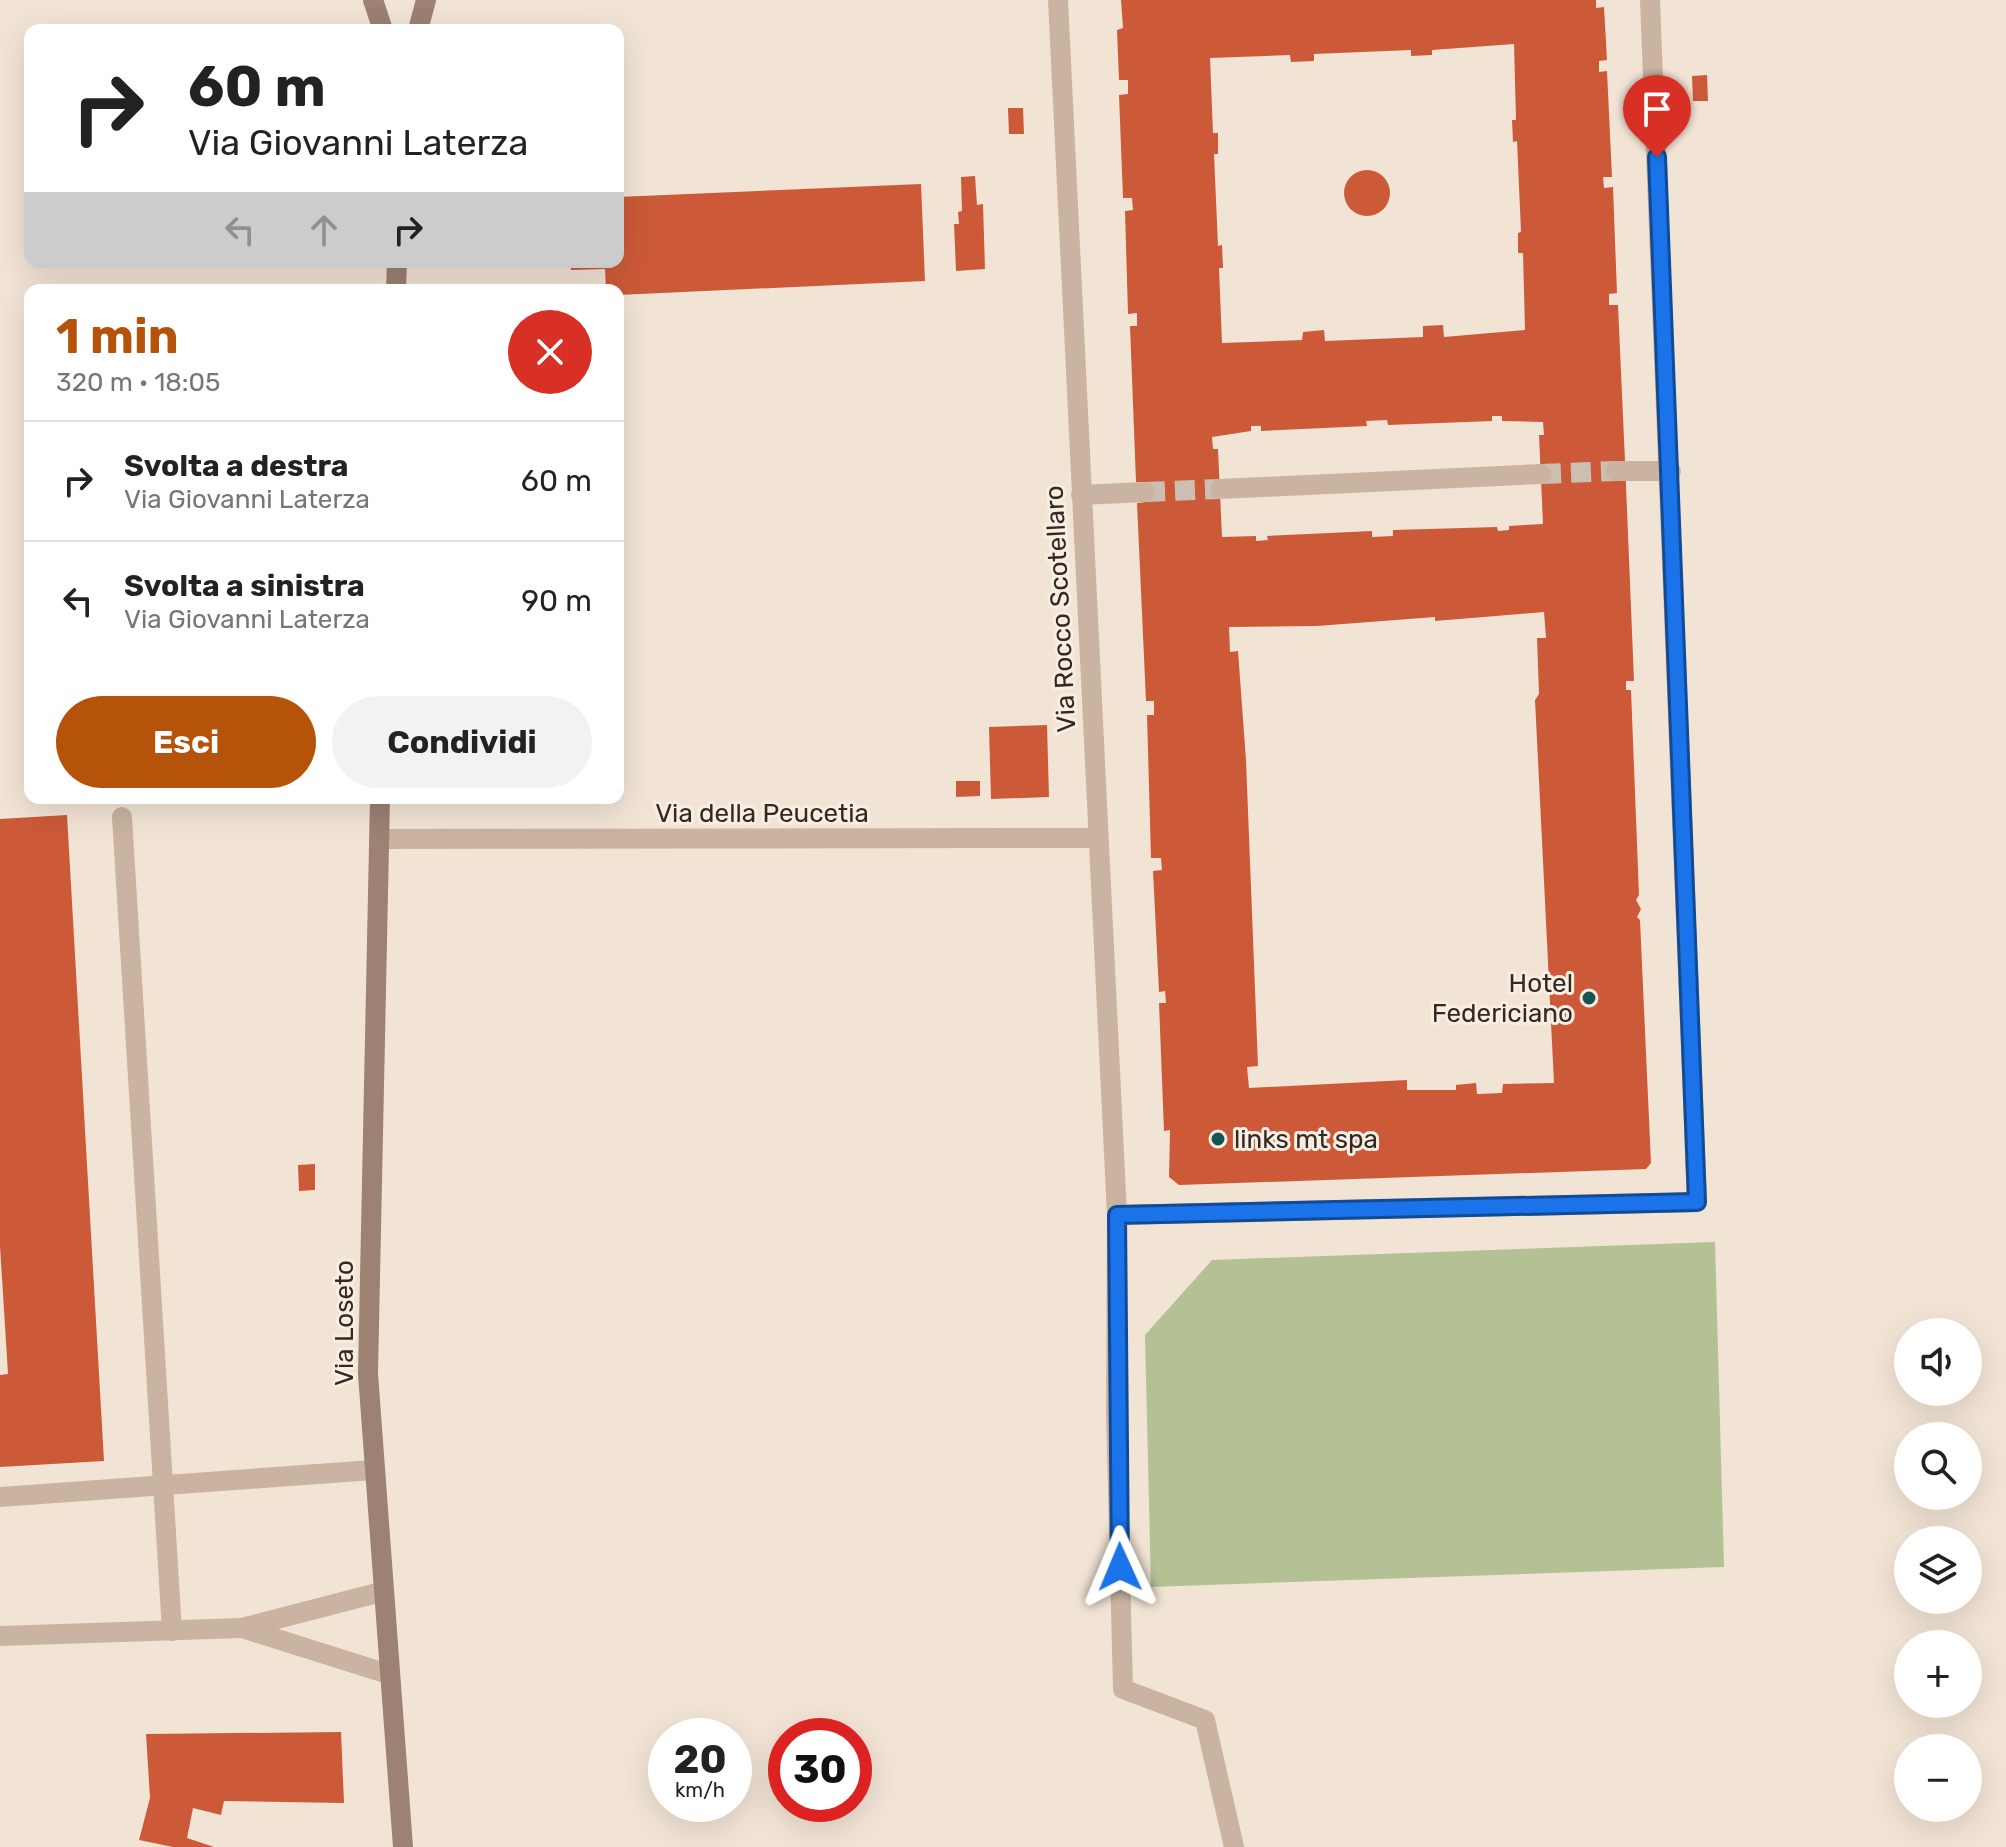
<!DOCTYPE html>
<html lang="it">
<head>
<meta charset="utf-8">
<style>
	:root { --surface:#fff; --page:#f2f2f2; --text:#222; --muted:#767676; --line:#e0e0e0; --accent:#b45309 }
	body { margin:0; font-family:Rubik,sans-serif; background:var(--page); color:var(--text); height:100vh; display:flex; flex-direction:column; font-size:30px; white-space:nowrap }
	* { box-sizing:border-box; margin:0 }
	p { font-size:26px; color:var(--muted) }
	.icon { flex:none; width:44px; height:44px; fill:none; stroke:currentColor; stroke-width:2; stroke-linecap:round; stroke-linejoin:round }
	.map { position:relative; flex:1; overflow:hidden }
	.details { position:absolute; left:24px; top:284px; width:600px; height:520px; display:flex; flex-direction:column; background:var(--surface); border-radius:16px; box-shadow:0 8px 32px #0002 }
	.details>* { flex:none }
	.guide { position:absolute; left:24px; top:24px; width:600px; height:244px; border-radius:16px; box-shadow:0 8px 32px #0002; background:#fff; color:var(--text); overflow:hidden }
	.tools { position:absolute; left:1894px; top:1318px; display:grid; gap:16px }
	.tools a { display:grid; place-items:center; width:88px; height:88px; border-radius:50%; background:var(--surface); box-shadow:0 8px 32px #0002; font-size:40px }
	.speed { position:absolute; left:648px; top:1718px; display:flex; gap:16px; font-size:40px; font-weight:700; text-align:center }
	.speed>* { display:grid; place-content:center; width:104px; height:104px; border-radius:50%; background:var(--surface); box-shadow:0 8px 32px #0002; line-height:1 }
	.speed small { font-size:20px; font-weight:400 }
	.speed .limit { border:12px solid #d22; background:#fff; color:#111 }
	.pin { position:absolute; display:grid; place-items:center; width:68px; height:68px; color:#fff; margin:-82px -34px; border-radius:50% 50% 50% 0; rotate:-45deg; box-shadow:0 0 8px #0007 }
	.pin .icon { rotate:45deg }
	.me { position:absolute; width:88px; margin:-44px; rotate:359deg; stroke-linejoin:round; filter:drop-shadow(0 0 6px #0008) }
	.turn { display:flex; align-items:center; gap:28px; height:168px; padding:0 32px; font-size:36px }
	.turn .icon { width:104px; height:104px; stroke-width:2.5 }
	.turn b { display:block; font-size:56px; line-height:68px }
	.lanes { display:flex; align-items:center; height:76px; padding:0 32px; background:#0003; justify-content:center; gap:40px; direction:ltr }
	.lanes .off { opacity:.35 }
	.round { display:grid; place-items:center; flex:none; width:84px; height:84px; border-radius:42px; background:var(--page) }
	.head { display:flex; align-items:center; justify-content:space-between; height:136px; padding:0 32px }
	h1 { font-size:48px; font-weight:700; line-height:60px; color:var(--accent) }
	.button { display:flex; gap:16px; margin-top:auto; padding:16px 32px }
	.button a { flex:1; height:92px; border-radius:48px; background:var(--accent); color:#fff; font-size:32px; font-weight:700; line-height:92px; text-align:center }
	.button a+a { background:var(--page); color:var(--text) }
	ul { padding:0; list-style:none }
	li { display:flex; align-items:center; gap:24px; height:120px; padding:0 32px; border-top:2px solid var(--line) }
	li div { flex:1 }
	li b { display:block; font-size:30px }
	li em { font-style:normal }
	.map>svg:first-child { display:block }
	.green { fill:#b3c195 }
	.building { fill:#cc5a39; fill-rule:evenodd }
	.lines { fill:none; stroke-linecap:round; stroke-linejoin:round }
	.minor-tunnel { stroke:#ccbfb2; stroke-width:20; stroke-dasharray:20 10; stroke-linecap:butt }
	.minor { stroke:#cab3a1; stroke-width:20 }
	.secondary { stroke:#9d8172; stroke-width:20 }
	.route-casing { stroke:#114b97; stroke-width:20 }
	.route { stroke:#1a73e8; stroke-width:14 }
	.poi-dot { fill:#185356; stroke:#f9eee1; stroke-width:3 }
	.labels { text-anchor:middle; stroke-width:6; stroke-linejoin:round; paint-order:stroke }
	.street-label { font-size:26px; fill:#332924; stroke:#f9eee1 }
	.poi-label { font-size:26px; fill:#332924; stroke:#f9eee1; text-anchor:end }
</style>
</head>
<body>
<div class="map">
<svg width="2006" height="1847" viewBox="0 0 2006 1847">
	<rect width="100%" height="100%" fill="#f2e4d5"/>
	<!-- green -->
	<path class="green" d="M1715 1242 1724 1567 1151 1587 1145 1335 1212 1260Z"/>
	<!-- building -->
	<g class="building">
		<path d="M1121 0H1596V8L1604 7 1607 60 1599 61V72L1607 71 1612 177H1603L1604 188 1613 187 1617 293 1609 294V305H1618L1625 461 1634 681H1626V690H1631L1639 895 1636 900 1641 909 1637 917 1640 920 1651 1163 1646 1169 1179 1185 1169 1177 1170 1130 1164 1131 1159 1003H1166L1165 991 1159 992 1153 871 1162 870 1161 858H1151L1147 715H1154V701H1146L1137 503 1146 502 1145 482H1136L1130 326H1137V313L1128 314 1125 211 1133 210 1132 198H1123L1119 95 1128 94V80H1119L1117 30 1123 28ZM1514 44 1516 120H1512L1513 142 1517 141 1521 232 1518 233V253H1523L1525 330 1444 337 1443 325 1423 326V337L1325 341 1324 330 1303 332 1302 340 1222 343 1219 268H1223L1222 245 1218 246 1214 154H1218V133H1213L1210 58 1290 55 1291 62 1314 61V54L1411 50V56L1432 55V50ZM1492 416H1502V421L1543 422 1544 435H1539L1543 524 1509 526V530L1498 531 1497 527 1393 530V536L1372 537V531L1267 536 1268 540 1256 541V536L1222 537 1218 449H1213L1212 437 1251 431V426H1261V431L1367 426 1366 421 1387 420 1388 425 1492 421ZM1544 612 1546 638H1537L1539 694 1535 700 1554 1083 1503 1084 1502 1093 1477 1094 1476 1083 1456 1085V1090H1407V1080L1249 1088 1247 1067 1258 1066 1246 760 1238 651 1230 652 1229 627 1317 626 1435 617V621Z"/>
		<path d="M1707 75 1708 101H1693L1692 76Z"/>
		<path d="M1008 108H1023L1024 134H1009Z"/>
		<circle cx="1367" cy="193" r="23"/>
		<path d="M975 176 977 205 983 204 985 269 956 271 954 224H959L958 212 962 211 961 177Z"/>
		<path d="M921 184 925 281 618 295V290H606L605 269 571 270V262H618V197Z"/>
		<path d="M1047 725 1049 797 991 799 989 727Z"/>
		<path d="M956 781H980V796L956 797Z"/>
		<path d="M67 815 104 1461 0 1467V1375L8 1374 0 1246V819Z"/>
		<path d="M315 1164V1190L299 1191 298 1165Z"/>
		<path d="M341 1732 344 1803 224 1801 221 1815 193 1808 187 1838 214 1847H173L139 1840 150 1798 146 1734Z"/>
	</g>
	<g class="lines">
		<!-- minor-tunnel -->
		<g class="minor-tunnel">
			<path d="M1541 474 1616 471"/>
			<path d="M1145 492 1220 489"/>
		</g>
		<!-- minor -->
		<g class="minor">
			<path d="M1058 0 1117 1215 1116 1415 1123 1689 1205 1720 1234 1847"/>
			<path d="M1616 471H1671"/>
			<path d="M1220 489 1541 474"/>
			<path d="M1081 495 1145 492"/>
			<path d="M122 817 172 1631"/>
			<path d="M379 839 1097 838"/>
			<path d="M1117 1215 1697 1202 1650 0"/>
			<path d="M0 1497 373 1470"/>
			<path d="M242 1628 388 1674"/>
			<path d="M0 1636 242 1628 381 1592"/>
		</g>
		<!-- secondary -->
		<g class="secondary">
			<path d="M373 0 383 30"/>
			<path d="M418 30 426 0"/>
			<path d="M396 290 397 262"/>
			<path d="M380 798 368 1374 403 1847"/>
		</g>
	</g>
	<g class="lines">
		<!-- route casing -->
		<g class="route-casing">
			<path id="route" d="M1120 1567 1117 1215 1697 1202 1657 157"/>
		</g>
		<!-- route -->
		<use href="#route" class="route"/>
	</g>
	<!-- markers -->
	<g class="poi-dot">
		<circle cx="1589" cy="998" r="8"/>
		<circle cx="1218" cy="1139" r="8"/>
	</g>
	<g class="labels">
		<!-- street labels -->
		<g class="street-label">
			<text transform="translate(1060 609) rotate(-93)" y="9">Via Rocco Scotellaro</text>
			<text x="762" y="822">Via della Peucetia</text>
			<text transform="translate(344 1323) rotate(-90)" y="9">Via Loseto</text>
		</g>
		<!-- poi labels -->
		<g class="poi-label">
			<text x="1573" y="992">Hotel<tspan x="1573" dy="30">Federiciano</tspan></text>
			<text x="1234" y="1148" text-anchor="start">links mt spa</text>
		</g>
	</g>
</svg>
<div class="tools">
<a><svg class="icon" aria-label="sound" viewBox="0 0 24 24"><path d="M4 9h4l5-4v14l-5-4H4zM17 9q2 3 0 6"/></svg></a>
<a><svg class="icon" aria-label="search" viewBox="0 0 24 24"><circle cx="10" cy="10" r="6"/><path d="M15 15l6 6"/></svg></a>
<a><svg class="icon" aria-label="layers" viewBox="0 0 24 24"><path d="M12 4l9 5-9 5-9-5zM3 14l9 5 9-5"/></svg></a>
<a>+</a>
<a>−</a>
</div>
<div class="speed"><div>20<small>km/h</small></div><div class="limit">30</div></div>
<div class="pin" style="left:1657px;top:157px;background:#d93025"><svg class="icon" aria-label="arrive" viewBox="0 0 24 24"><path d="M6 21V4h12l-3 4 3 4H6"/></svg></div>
<svg class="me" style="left:1120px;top:1567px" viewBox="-20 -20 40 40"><path d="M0-17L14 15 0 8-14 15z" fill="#1a73e8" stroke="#fff" stroke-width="4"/></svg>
<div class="guide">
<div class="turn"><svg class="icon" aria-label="right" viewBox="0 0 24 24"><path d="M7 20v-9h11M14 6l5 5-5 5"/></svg><div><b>60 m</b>Via Giovanni Laterza</div></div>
<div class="lanes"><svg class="icon off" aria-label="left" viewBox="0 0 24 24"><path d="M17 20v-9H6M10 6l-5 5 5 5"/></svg><svg class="icon off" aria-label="ahead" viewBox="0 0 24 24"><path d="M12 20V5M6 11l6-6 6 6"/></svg><svg class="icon" aria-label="right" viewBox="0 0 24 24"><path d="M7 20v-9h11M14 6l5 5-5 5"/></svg></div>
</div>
<section class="details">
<div class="head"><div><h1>1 min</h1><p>320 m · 18:05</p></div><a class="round" style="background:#d93025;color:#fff"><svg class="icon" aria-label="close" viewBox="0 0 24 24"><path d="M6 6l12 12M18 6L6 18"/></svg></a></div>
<ul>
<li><svg class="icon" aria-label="right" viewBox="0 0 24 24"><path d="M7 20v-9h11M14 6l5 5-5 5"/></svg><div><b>Svolta a destra</b><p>Via Giovanni Laterza</p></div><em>60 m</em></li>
<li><svg class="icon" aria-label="left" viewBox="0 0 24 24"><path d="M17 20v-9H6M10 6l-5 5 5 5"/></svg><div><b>Svolta a sinistra</b><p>Via Giovanni Laterza</p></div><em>90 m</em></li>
</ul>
<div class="button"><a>Esci</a><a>Condividi</a></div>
</section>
</div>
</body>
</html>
